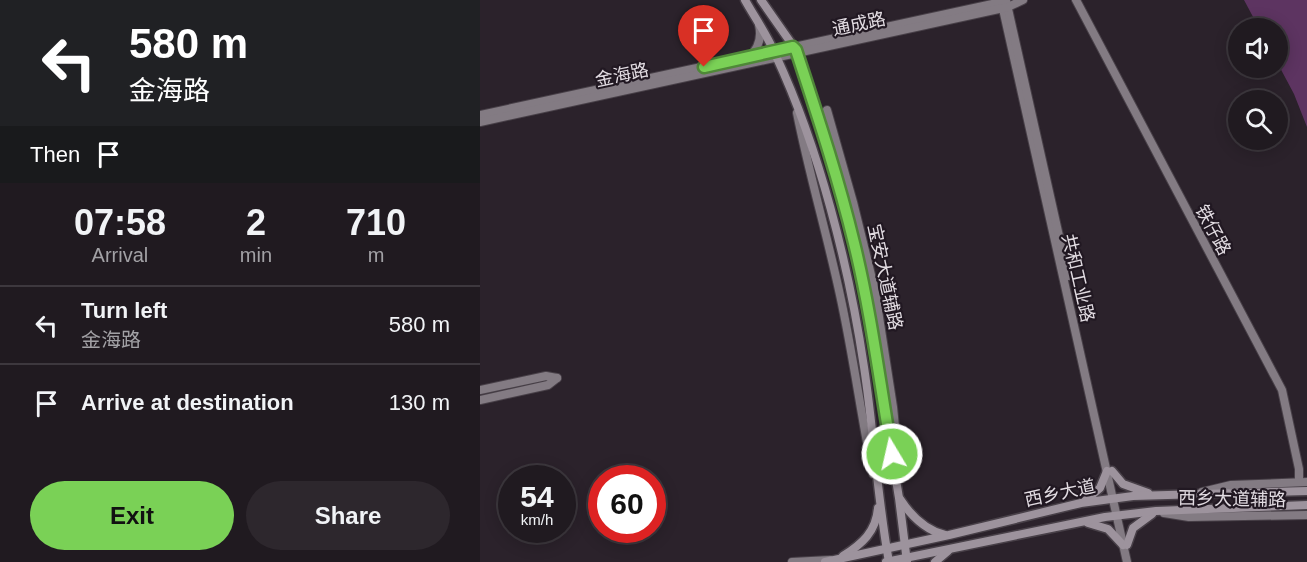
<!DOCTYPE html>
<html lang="en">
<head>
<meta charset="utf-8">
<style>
	:root { --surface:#201a20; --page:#2d272d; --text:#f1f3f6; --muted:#a2a1a5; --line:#3d383e; --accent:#7ad156 }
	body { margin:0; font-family:Arial,"Noto Sans SC",sans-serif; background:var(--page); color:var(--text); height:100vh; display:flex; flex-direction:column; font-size:22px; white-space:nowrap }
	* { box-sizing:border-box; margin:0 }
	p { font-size:20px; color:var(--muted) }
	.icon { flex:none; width:33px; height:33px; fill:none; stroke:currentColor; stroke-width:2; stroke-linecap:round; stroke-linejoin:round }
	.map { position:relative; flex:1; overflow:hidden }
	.side { display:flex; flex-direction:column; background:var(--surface); width:480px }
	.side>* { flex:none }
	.banner { background:#202124; color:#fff; overflow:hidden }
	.tools { position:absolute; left:748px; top:18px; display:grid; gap:12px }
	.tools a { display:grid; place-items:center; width:60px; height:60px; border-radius:50%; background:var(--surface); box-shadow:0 3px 15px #0003,0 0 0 2px var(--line); font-size:30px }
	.speed { position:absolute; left:18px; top:465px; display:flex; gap:12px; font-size:30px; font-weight:700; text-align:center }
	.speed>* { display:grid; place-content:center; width:78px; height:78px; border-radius:50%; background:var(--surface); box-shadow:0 3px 15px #0003,0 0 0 2px var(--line); line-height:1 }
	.speed small { font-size:15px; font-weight:400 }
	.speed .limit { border:9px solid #d22; background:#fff; color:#111 }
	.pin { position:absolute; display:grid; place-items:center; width:51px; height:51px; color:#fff; margin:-62px -26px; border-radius:50% 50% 50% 0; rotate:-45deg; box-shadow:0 0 6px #0007 }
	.pin .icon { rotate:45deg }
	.me { position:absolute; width:66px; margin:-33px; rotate:351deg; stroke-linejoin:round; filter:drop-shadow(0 0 4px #0008) }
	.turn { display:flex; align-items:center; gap:21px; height:126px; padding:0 30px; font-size:27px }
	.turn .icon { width:78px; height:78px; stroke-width:2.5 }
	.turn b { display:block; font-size:42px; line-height:51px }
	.then { display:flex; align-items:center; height:57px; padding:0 30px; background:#0003; gap:12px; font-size:22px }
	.eta { display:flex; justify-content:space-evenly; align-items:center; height:102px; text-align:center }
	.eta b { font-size:36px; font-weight:700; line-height:42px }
	.cta { display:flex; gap:12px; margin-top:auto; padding:12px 30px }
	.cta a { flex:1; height:69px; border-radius:36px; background:var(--accent); color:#111; font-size:24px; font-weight:700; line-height:69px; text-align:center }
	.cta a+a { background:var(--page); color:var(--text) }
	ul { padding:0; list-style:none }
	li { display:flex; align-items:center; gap:18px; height:78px; padding:0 30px; border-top:2px solid var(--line) }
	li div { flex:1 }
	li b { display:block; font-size:22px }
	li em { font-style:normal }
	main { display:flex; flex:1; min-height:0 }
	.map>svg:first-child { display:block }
	.green { fill:#5d3461 }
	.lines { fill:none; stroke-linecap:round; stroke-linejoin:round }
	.secondary-casing { stroke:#484048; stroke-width:10 }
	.primary-casing { stroke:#484048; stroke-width:11 }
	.secondary { stroke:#837b83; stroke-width:8 }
	.primary { stroke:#9d939d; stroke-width:8 }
	.route-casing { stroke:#4f8838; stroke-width:15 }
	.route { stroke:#7ad156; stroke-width:10 }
	.labels { text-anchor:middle; stroke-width:4.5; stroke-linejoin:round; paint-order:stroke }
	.street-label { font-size:18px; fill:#e2dce2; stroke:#211822 }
</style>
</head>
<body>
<main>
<section class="side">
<div class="banner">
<div class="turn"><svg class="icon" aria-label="left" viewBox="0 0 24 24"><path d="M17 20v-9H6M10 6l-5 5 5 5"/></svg><div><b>580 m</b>金海路</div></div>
<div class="then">Then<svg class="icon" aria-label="arrive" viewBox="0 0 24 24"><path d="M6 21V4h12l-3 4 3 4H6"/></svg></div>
</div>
<div class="eta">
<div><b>07:58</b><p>Arrival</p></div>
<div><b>2</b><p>min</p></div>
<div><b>710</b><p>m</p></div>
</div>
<ul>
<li><svg class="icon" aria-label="left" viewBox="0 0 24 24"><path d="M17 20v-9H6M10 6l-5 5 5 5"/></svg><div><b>Turn left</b><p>金海路</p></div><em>580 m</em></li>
<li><svg class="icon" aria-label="arrive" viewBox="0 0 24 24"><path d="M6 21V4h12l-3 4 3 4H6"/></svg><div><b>Arrive at destination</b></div><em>130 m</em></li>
</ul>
<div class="cta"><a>Exit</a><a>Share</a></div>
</section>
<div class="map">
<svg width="827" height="562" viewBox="0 0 827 562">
	<rect width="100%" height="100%" fill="#2b222b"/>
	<!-- green -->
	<path class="green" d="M764 0H827V127L814 94 798 64V28H779Z"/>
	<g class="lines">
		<!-- secondary casing -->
		<g class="secondary-casing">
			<g id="secondary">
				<path d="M521 0 647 562"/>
				<path d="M526 0 588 276"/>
				<path d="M596 0 802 390 819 469V482"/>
				<path d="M269 57C279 48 282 38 279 25"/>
				<path d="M347 110 373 202 395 291 413 407 415 427 412 452"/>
				<path d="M317 113C329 174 347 234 360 295 373 354 381 415 393 474"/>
				<path d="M0 115 526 1"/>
				<path d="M0 122 528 7 543 0"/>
				<path d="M0 390 66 376 77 378"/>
				<path d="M0 400 68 385 77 378"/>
				<path d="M722 492 751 485 827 482"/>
				<path d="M684 513 709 517 827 515"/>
				<path d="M312 562 350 560"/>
			</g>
		</g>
		<!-- primary casing -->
		<g class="primary-casing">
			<g id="primary">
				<path d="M265 0C275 18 288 36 296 56 339 148 369 266 384 367 394 432 397 497 409 562"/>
				<path d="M281 0 316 50 353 163 374 244 387 304 419 498 427 562"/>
				<path d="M632 471 643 484 668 493"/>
				<path d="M420 499C431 516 445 530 465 535"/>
				<path d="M605 501 620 488 627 471"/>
				<path d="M608 523 628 529 643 545"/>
				<path d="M647 545 653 528 672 514"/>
				<path d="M363 556C382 544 396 532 398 508"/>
				<path d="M345 562 469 535 601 503 653 496 827 491"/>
				<path d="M406 562 625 517 676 511 827 505"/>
				<path d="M455 562 468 551"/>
			</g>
		</g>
		<!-- secondary -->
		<use href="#secondary" class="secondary"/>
		<!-- primary -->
		<use href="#primary" class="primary"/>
	</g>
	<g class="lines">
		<!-- route casing -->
		<g class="route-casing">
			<path id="route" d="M224 67 313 47 316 50C337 114 358 177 374 243 391 312 400 384 412 454"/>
		</g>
		<!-- route -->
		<use href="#route" class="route"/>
	</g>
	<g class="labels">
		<!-- street labels -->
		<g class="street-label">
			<text transform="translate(379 24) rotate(-12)" y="6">通成路</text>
			<text transform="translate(142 75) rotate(-12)" y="6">金海路</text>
			<text transform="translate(733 230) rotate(62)" y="6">铁仔路</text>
			<text transform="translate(405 277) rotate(78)" y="6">宝安大道辅路</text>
			<text transform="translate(598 278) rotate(77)" y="6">共和工业路</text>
			<text transform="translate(580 493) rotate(-12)" y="6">西乡大道</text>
			<text transform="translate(752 499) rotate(1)" y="6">西乡大道辅路</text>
		</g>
	</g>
</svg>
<div class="tools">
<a><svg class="icon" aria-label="sound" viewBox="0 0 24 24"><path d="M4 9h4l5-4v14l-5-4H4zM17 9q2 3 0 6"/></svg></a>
<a><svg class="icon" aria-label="search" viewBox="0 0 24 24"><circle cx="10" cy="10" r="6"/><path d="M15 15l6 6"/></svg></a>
</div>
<div class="speed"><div>54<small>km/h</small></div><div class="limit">60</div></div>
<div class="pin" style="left:224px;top:67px;background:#d93025"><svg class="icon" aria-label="arrive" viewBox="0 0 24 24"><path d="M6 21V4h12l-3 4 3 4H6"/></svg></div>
<svg class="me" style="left:412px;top:454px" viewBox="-20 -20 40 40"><circle r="17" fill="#7ad156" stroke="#fff" stroke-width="3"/><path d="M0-11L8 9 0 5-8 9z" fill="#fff"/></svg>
</div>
</main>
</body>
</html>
